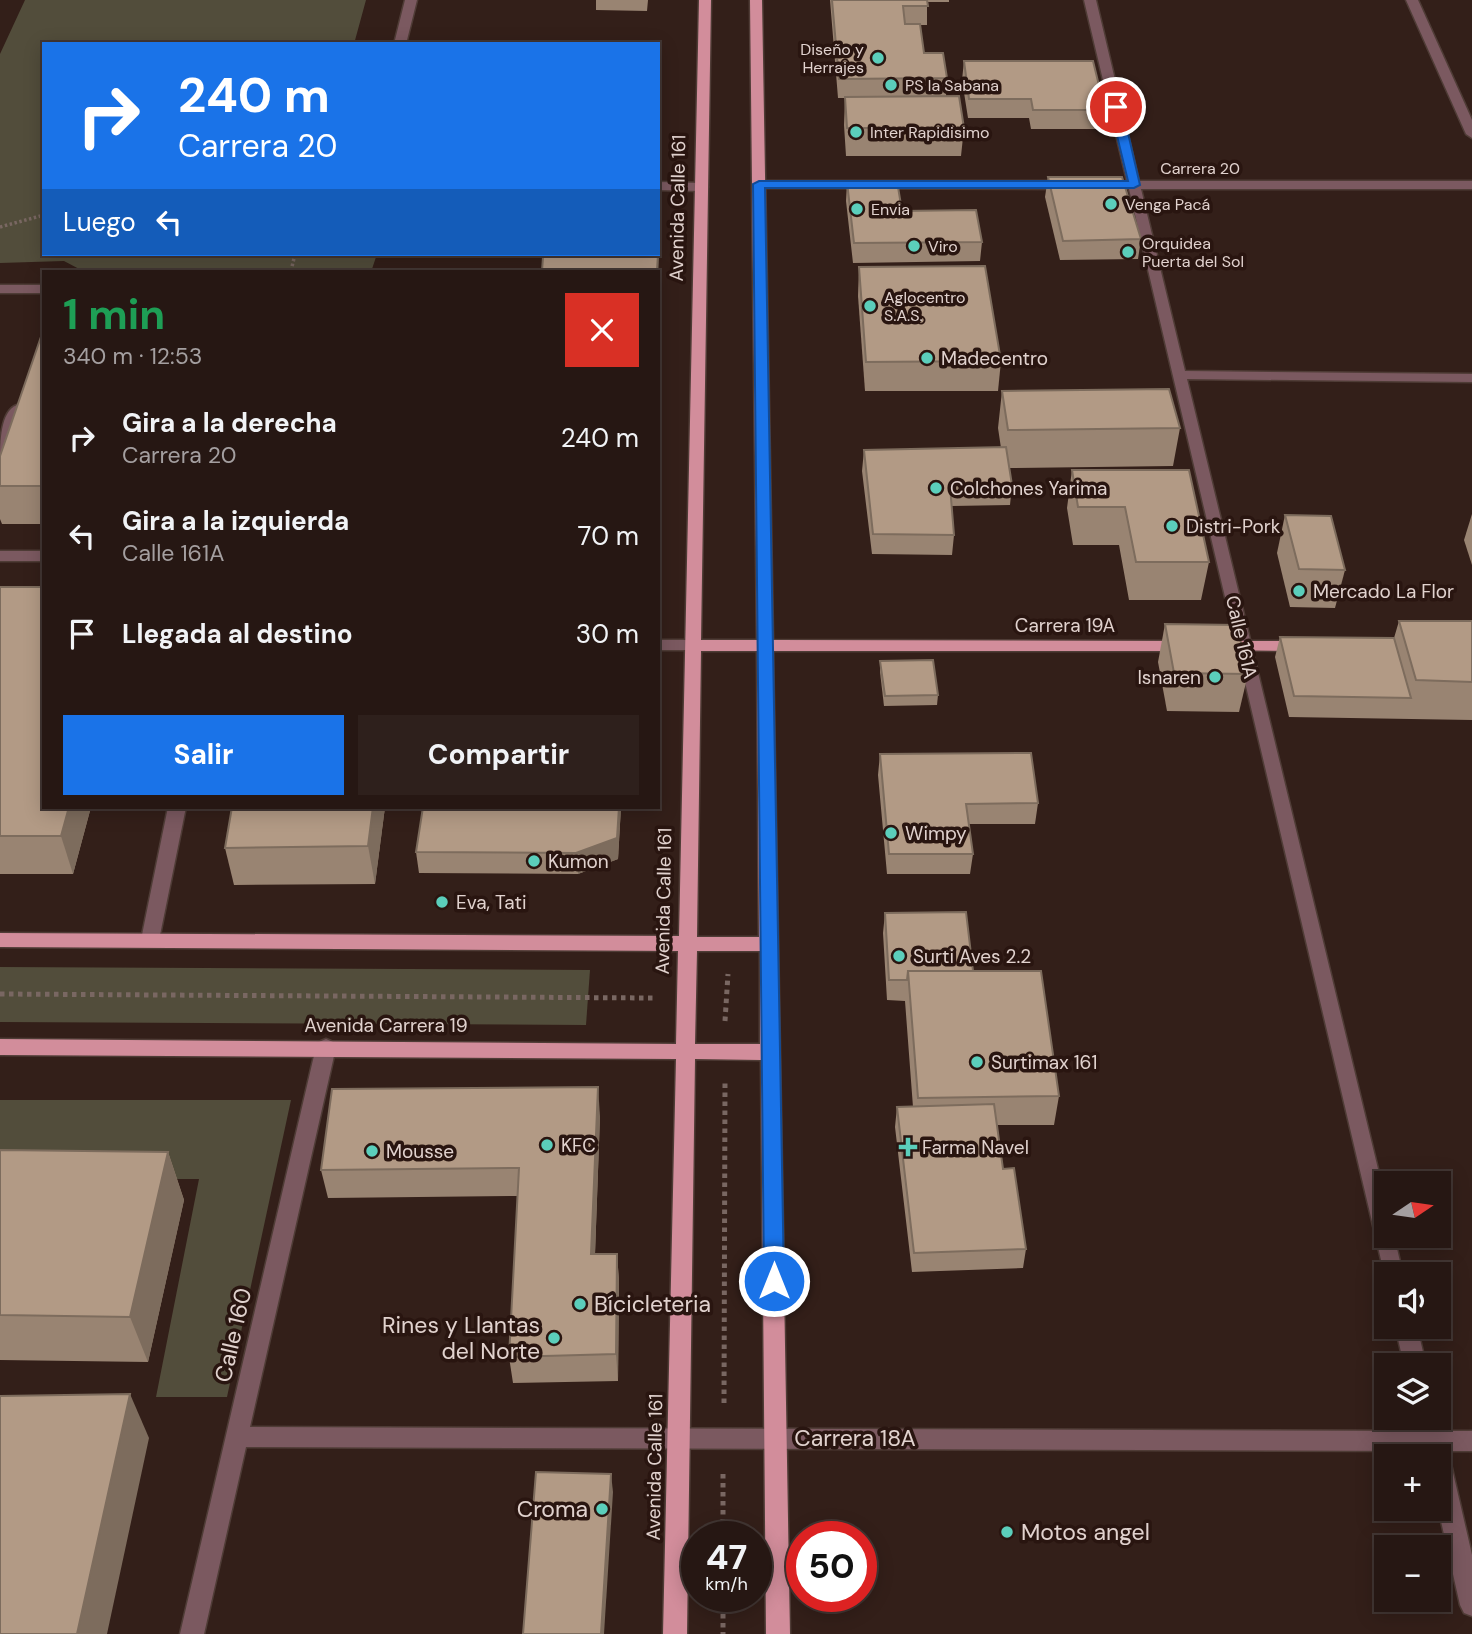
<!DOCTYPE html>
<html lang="es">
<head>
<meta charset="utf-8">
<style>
	:root { --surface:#261713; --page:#2e201c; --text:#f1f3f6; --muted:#a49fa0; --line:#423633; --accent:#1a73e8 }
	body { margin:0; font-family:"DM Sans",sans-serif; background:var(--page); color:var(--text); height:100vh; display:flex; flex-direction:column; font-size:26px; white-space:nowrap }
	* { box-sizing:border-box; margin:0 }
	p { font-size:23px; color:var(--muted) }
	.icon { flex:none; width:38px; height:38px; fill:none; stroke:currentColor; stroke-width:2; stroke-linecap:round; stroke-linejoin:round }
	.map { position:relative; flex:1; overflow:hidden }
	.panel { position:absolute; left:42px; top:270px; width:618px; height:539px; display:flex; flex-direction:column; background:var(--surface); border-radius:0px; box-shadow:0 4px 18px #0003,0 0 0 2px var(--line) }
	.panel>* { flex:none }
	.banner { position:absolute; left:42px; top:42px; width:618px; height:214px; border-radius:0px; box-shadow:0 4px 18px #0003,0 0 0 2px var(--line); background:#1a73e8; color:#fff; overflow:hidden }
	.needle { width:46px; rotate:77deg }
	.tools { position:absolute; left:1374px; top:1171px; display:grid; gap:14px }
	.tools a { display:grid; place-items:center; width:77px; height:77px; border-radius:0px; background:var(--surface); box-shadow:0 4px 18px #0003,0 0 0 2px var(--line); font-size:35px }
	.speed { position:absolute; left:681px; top:1521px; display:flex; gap:14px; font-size:35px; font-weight:700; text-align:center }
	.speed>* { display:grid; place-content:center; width:91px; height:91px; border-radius:50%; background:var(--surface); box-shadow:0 4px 18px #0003,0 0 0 2px var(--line); line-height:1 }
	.speed small { font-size:18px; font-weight:400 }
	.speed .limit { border:10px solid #d22; background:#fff; color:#111 }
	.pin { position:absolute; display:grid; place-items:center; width:60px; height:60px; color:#fff; margin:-30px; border:4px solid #fff; border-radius:50%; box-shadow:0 2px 7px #0007 }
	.me { position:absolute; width:77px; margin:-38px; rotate:0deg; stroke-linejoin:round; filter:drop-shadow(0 0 5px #0008) }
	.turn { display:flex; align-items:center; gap:24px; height:147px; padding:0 21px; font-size:32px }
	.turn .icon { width:91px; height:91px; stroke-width:2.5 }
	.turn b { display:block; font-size:49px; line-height:60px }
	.then { display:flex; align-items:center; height:66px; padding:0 21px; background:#0003; gap:14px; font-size:26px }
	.round { display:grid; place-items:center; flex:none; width:74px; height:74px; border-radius:0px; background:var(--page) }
	.headline { display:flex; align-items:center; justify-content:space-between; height:119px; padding:0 21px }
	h1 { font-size:42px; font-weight:700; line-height:52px; color:#1e9e55 }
	.button { display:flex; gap:14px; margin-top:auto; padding:14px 21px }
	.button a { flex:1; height:80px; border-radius:0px; background:var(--accent); color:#fff; font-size:28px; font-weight:700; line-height:80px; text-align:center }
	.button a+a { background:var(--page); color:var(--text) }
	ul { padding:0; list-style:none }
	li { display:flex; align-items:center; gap:21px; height:98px; padding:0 21px }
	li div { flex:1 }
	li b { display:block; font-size:26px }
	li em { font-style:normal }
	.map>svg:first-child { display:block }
	.green { fill:#524d3b }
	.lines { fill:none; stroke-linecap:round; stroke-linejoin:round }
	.minor-casing { stroke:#4f3c36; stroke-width:3 }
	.major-casing { stroke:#4f3c36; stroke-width:3 }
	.path-far1 { stroke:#796762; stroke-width:3.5; stroke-dasharray:2.5 2.5; stroke-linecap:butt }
	.path { stroke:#796762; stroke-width:5; stroke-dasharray:4.5 4.5; stroke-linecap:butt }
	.minor { fill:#7b5960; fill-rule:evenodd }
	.major { fill:#d28d9b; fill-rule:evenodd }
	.wall { fill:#998472 }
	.shaded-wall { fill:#7d6c5d }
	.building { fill:#b29a85; stroke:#7d6c5d; stroke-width:2 }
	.route { fill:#1a73e8; stroke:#114b97; stroke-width:2 }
	.poi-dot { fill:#5bcebb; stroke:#291510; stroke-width:2.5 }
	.labels { text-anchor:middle; stroke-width:7; stroke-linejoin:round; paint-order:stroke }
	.far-poi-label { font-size:16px; fill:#e1d2ce; stroke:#291510; text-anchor:start }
	.far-street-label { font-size:16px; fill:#e1d2ce; stroke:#291510 }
	.street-label { font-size:19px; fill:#e1d2ce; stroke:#291510 }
	.poi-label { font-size:19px; fill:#e1d2ce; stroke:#291510; text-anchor:start }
	.near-poi-label { font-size:23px; fill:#e1d2ce; stroke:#291510; text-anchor:start }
	.near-street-label { font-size:23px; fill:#e1d2ce; stroke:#291510 }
</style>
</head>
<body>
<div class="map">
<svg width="1472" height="1634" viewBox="0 0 1472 1634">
	<rect width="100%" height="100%" fill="#331f19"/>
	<!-- green -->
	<g class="green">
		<path d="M25 0H366L354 44H44V254H377L372 269 83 271 64 261 0 263V54Z"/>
		<path d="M0 967 590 970 586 1025 0 1022Z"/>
		<path d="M0 1100H291L227 1397H156L199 1179H0Z"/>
	</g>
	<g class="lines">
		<!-- minor casing -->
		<g class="minor-casing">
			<g id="minor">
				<path d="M405 0H417L406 44H394Z"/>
				<path d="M1084 0H1096L1139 181H1472V189H1141L1185 371 1472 374V382L1187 379 1386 1202V1236H1394L1403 1274H1386V1281L1129 189 1117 185 1127 181Z"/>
				<path d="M1406 0H1418L1472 120V138L1466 134Z"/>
				<path d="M759 181H1071L1077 185 1071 189 754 188V182Z"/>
				<path d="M658 182 702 183 708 187 702 191 658 190Z"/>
				<rect x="0" y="285" width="44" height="8"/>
				<path d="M17 405 24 409 7 455 0 460C0 444 0 411 17 405Z"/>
				<rect x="0" y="551" width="44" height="10"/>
				<path d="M658 640H693L701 645 693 650H658Z"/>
				<path d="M168 807H186L159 940 157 945H143L141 940Z"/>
				<path d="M326 1039 333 1042 336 1047 250 1427 1421 1431 1418 1418H1438V1415L1443 1431H1472V1451H1448L1472 1555V1616L1464 1613 1460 1605 1438 1508V1456H1427L1425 1451 246 1447 204 1634H180L316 1047 319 1042Z"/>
				<path d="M1395 1326H1417L1426 1365H1404Z"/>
			</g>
		</g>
		<!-- major casing -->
		<g class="major-casing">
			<g id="major">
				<path d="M699 0H711L701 640H757L750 0H762L773 640 1185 641 1193 646 1185 651H773L790 1634H766L761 1060 695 1059 687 1634H663L676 1059 0 1055V1039L676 1044 678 951 0 947V933L679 936ZM701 651H757L759 937H697ZM697 951H760V1044H695Z"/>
				<path d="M1220 641H1301L1309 646 1301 651 1214 650 1212 646 1214 642Z"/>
			</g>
		</g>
		<!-- path-far1 -->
		<g class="path-far1">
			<path d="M0 227 44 215"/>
			<path d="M291 271 295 254"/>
		</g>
		<!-- path -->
		<g class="path">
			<path d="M0 994 654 998"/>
			<path d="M725 1021 728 974"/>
			<path d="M724 1403 725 1082"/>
			<path d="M723 1474V1536"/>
			<path d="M723 1596V1634"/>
		</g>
		<!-- minor -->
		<use href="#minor" class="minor"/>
		<!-- major -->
		<use href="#major" class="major"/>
	</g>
	<!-- wall -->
	<g class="wall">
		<path d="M596 0H648L647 11 596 10Z"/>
		<path d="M830 0H949V2H927V25H920L924 53 947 78 946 96 964 128 961 156H846L844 125 845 98H838Z"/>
		<path d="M964 61 1105 110 1103 129H1031L1029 118H968L962 80Z"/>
		<path d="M1048 177 1141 239 1138 259 1060 260 1045 197Z"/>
		<path d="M847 182 902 211 982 242 980 261 853 263 846 201Z"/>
		<path d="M859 267 1001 361 998 391H865L858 296Z"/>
		<path d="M44 328V524H2L0 519V456Z"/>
		<path d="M1002 391 1180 428 1173 466 1009 468 1012 485 1010 505 952 506 954 535 952 555 872 554 862 471 864 450 1001 448 998 428Z"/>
		<path d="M1072 470 1209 562 1201 600H1129L1119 545H1073L1067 508Z"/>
		<path d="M1472 514V565L1464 540Z"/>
		<path d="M1285 515 1345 570 1335 608 1290 607 1277 553Z"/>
		<path d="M0 587 44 807H91L73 874H0Z"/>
		<path d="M1399 621H1472V720L1289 717 1275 657 1280 637 1394 638Z"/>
		<path d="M1165 624 1248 674 1239 712 1167 711 1158 662Z"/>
		<path d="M880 661 938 695 937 705 884 706 880 672Z"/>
		<path d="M880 754 1038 803 1035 824H969L973 854 970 874H887L878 775Z"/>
		<path d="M385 807 375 884 234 885 225 848Z"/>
		<path d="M423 807H621L618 859 578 874 419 873 416 852Z"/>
		<path d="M885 913 973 971 1059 1096 1054 1125H997L1003 1169 1026 1249 1023 1268 912 1272 895 1127 897 1107H913L905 1001 887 1000 883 933Z"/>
		<path d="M600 1116 595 1254H617L619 1281 618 1381 513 1383 509 1357 518 1196 328 1198 321 1170Z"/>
		<path d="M0 1150 168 1152 184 1200 148 1362 0 1360Z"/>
	</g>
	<!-- shaded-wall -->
	<g class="shaded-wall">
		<path d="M660 181V200L658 283 657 271Z"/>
		<path d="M69 807H91L73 874 61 836Z"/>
		<path d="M373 807H385L375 884 368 846Z"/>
		<path d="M619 807H621L618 859 578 874 576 853Z"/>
		<path d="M598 1087 600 1116 594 1282 591 1254Z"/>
		<path d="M168 1152 184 1200 148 1362 130 1317Z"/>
		<path d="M617 1254 619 1281 618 1381 616 1354Z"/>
		<path d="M130 1394 149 1438 107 1634H77Z"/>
		<path d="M611 1474 613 1492 604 1634H601Z"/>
	</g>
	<!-- building -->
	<g class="building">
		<path d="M832 0H927L928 6H903L905 24H920L924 53H943L947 78 839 79Z"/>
		<path d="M964 61H1093L1105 110H1033L1031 99H969Z"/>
		<path d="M959 96 964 128H847L845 97Z"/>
		<path d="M1048 177H1122L1141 239 1063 241Z"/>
		<path d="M658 181H660L658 243Z"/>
		<path d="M897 181 902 211 976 210 982 242 854 243 847 182Z"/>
		<path d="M623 254H658L657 271H542L543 257H623Z"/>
		<path d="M985 266 1001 361 866 362 859 267Z"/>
		<path d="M44 328V486H0V456Z"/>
		<path d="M1169 389 1180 428 1008 430 1002 391Z"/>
		<path d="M1006 447 1012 485 950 486 954 535 873 534 864 450Z"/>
		<path d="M1072 470H1189L1209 562H1136L1125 507H1078Z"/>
		<path d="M1285 515 1331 516 1345 570 1299 569Z"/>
		<path d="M0 587H44V807H69L61 836H0Z"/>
		<path d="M1399 621H1472V682L1416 680Z"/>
		<path d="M1165 624 1237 625 1248 674 1174 673Z"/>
		<path d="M1280 637 1394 638 1411 698 1294 696Z"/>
		<path d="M933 660 938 695 885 696 880 661Z"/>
		<path d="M1031 753 1038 803 966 804 973 854H889L880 754Z"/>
		<path d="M232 807H373L368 846 225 848Z"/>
		<path d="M423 807H619L617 838 576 853 416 852Z"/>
		<path d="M966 912 973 971H908L907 980H889L885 913Z"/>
		<path d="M908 971H1041L1059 1096 918 1098Z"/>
		<path d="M598 1087 591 1254H617L616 1354 509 1357 519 1168 321 1170 332 1089Z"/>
		<path d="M994 1104 1003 1169 1014 1168 1026 1249 914 1253 897 1107Z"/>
		<path d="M0 1150 168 1152 130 1317 0 1315Z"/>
		<path d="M130 1394 77 1634H0V1396Z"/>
		<path d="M536 1472 611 1474 601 1634H523Z"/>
	</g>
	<!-- route -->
	<path class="route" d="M1116 104 1122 107 1140 185 1134 188H765L784 1281 781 1287 774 1290 767 1287 764 1281 753 184 759 181H1128L1110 107Z"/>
	<!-- markers -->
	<g class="poi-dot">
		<circle cx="878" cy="58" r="7"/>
		<circle cx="891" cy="85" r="7"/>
		<circle cx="856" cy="132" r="7"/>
		<circle cx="1111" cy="204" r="7"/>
		<circle cx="857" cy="209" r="7"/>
		<circle cx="914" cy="246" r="7"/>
		<circle cx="1128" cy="252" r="7"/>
		<circle cx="870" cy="306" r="7"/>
		<circle cx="927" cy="358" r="7"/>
		<circle cx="936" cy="488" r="7"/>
		<circle cx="1172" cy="526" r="7"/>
		<circle cx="1299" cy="591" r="7"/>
		<circle cx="1215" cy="677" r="7"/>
		<circle cx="891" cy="833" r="7"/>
		<circle cx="534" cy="861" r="7"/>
		<circle cx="442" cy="902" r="7"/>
		<circle cx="899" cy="956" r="7"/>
		<circle cx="977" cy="1062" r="7"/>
		<circle cx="547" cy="1145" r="7"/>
		<path d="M904.5 1136.5h7v7h7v7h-7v7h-7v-7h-7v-7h7z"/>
		<circle cx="372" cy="1151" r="7"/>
		<circle cx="580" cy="1304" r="7"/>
		<circle cx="554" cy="1338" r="7"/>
		<circle cx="602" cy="1509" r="7"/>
		<circle cx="1007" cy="1532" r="7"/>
	</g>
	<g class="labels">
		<!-- far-poi labels -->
		<g class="far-poi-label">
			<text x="864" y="55" text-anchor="end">Diseño y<tspan x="864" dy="18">Herrajes</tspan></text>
			<text x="905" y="91">PS la Sabana</text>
			<text x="870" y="138">Inter Rapidisimo</text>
			<text x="1125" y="210">Venga Pacá</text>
			<text x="871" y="215">Envia</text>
			<text x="1142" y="249">Orquidea<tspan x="1142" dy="18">Puerta del Sol</tspan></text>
			<text x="928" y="252">Viro</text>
			<text x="884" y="303">Aglocentro<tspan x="884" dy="18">S.A.S.</tspan></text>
		</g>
		<!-- far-street labels -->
		<g class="far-street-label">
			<text x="1200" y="174">Carrera 20</text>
		</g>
		<!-- street labels -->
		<g class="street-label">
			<text transform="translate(677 208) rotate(-89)" y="7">Avenida Calle 161</text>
			<text x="1065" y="632">Carrera 19A</text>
			<text transform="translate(1242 637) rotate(77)" y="7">Calle 161A</text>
			<text transform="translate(663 901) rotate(-89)" y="7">Avenida Calle 161</text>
			<text x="386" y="1032">Avenida Carrera 19</text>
			<text transform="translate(654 1467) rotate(-89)" y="7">Avenida Calle 161</text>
		</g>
		<!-- poi labels -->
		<g class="poi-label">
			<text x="941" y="365">Madecentro</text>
			<text x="950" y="495">Colchones Yarima</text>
			<text x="1186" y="533">Distri-Pork</text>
			<text x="1313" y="598">Mercado La Flor</text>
			<text x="1201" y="684" text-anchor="end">Isnaren</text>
			<text x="905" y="840">Wimpy</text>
			<text x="548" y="868">Kumon</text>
			<text x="456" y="909">Eva, Tati</text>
			<text x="913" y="963">Surti Aves 2.2</text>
			<text x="991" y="1069">Surtimax 161</text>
			<text x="561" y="1152">KFC</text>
			<text x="922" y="1154">Farma Navel</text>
			<text x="386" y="1158">Mousse</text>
		</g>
		<!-- near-poi labels -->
		<g class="near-poi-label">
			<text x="594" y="1312">Bícicleteria</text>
			<text x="540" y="1333" text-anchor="end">Rines y Llantas<tspan x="540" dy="26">del Norte</tspan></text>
			<text x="588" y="1517" text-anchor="end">Croma</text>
			<text x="1021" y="1540">Motos angel</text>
		</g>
		<!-- near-street labels -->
		<g class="near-street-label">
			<text transform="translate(233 1335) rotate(-77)" y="8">Calle 160</text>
			<text x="855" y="1446">Carrera 18A</text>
		</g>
	</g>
</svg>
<div class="tools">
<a><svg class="needle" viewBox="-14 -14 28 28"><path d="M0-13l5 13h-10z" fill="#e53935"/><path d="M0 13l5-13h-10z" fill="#a49fa0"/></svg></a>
<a><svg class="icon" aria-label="sound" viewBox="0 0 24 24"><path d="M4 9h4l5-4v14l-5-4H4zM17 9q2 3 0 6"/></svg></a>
<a><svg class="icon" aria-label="layers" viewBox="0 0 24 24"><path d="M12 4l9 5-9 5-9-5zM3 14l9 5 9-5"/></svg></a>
<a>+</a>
<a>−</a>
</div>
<div class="speed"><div>47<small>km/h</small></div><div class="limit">50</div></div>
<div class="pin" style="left:1116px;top:107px;background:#d93025"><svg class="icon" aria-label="arrive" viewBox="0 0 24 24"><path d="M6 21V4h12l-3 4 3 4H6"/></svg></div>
<svg class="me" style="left:774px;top:1281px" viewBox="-20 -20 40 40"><circle r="17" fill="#1a73e8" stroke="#fff" stroke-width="3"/><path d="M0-11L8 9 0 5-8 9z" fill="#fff"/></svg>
<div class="banner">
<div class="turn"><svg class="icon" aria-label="right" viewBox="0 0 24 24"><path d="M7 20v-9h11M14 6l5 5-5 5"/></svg><div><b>240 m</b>Carrera 20</div></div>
<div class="then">Luego<svg class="icon" aria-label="left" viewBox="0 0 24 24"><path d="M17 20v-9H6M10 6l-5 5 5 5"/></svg></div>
</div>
<section class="panel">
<div class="headline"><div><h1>1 min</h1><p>340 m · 12:53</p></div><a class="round" style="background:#d93025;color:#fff"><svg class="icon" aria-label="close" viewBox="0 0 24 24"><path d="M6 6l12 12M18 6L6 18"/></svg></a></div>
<ul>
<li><svg class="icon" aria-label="right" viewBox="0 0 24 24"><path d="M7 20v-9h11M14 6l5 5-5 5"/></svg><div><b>Gira a la derecha</b><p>Carrera 20</p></div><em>240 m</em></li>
<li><svg class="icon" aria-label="left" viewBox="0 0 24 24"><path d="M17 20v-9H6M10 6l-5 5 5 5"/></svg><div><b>Gira a la izquierda</b><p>Calle 161A</p></div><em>70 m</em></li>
<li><svg class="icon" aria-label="arrive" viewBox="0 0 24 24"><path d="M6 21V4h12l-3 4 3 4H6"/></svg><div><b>Llegada al destino</b></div><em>30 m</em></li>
</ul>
<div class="button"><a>Salir</a><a>Compartir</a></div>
</section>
</div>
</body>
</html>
